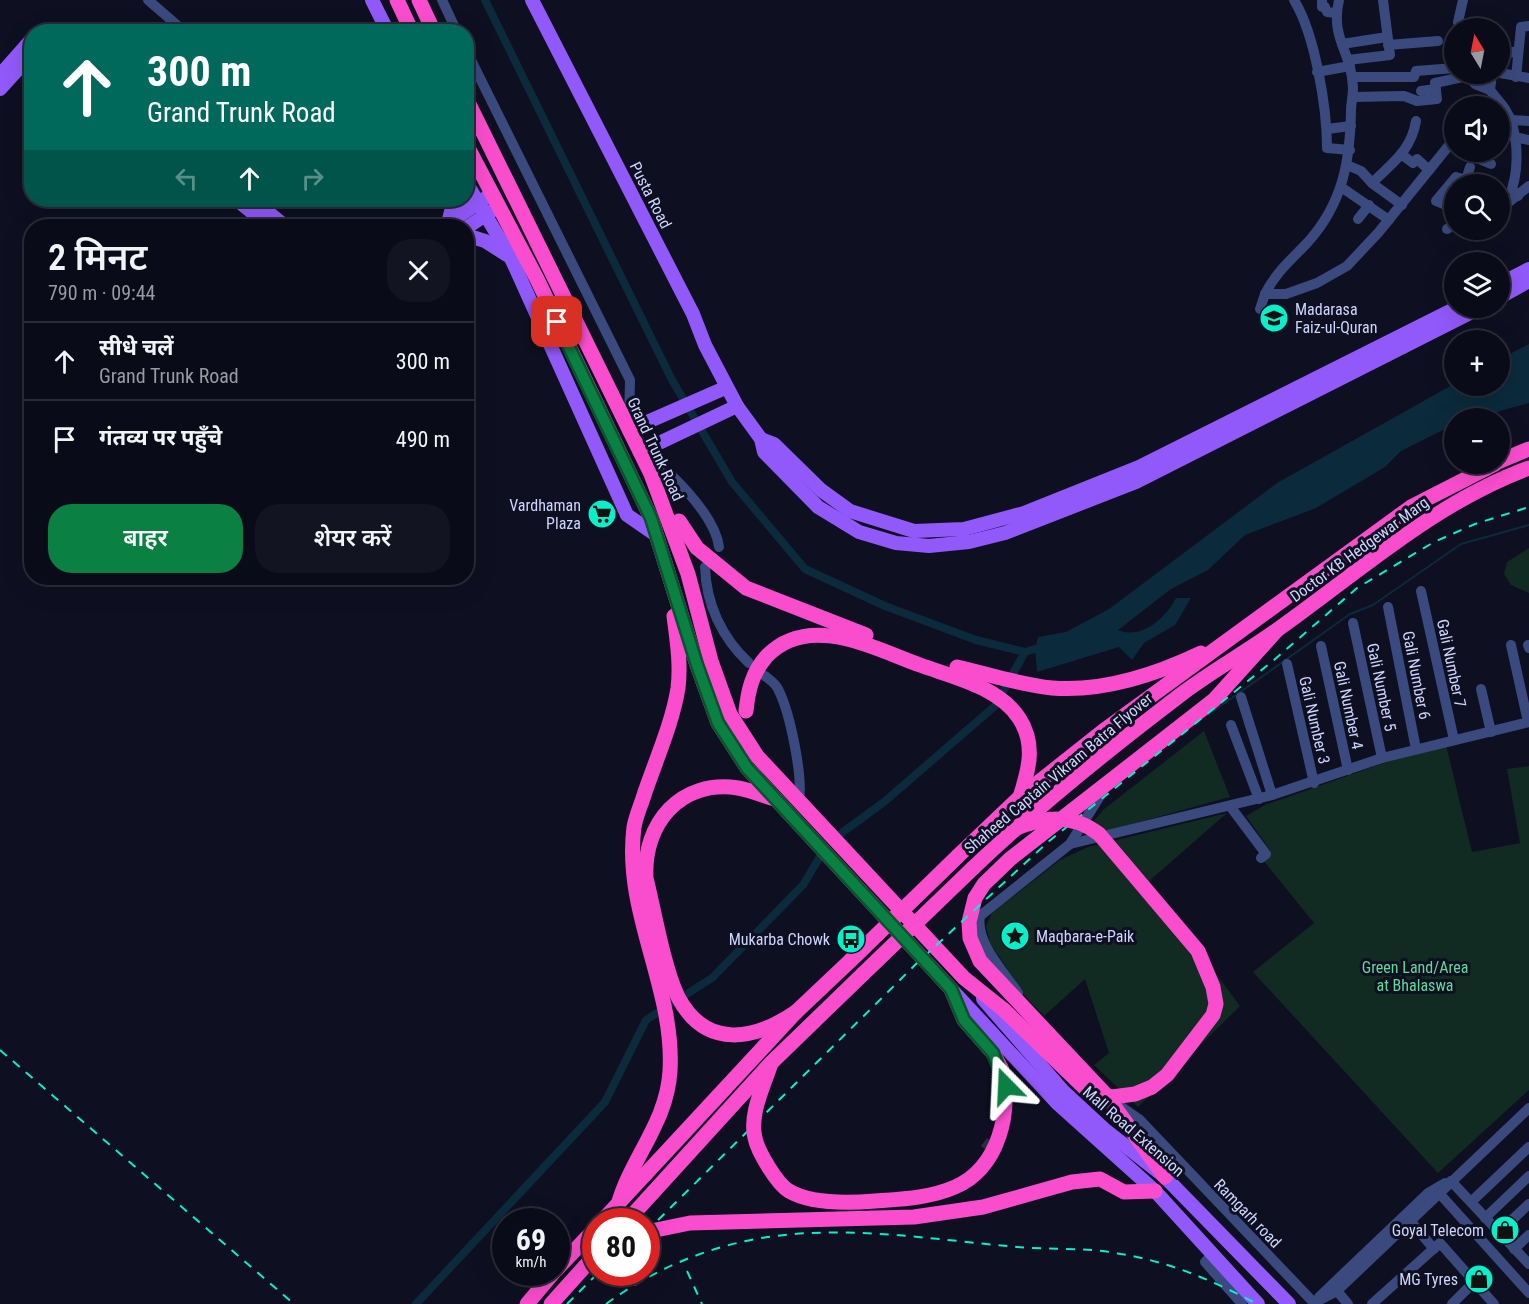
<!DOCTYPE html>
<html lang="hi">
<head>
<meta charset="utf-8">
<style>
	:root { --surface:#0a0b18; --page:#131421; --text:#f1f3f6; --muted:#999ba2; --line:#2a2b37; --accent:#0b8043 }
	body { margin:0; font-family:"Roboto Condensed","Noto Sans Devanagari",sans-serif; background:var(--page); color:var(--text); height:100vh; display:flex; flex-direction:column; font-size:22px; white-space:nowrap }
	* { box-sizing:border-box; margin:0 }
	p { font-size:20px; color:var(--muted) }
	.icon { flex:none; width:33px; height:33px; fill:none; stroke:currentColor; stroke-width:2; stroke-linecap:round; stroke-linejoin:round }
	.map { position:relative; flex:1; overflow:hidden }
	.sheet { position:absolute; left:24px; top:219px; width:450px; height:366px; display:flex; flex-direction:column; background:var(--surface); border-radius:24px; box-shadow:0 6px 24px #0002,0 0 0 2px var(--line) }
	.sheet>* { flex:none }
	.guide { position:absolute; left:24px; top:24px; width:450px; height:183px; border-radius:24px; box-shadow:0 6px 24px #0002,0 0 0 2px var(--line); background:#00695c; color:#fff; overflow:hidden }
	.needle { width:39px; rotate:350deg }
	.fabs { position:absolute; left:1444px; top:18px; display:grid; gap:12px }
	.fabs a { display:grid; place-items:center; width:66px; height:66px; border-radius:50%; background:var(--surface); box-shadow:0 6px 24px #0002,0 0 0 2px var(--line); font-size:30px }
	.speed { position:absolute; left:492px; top:1208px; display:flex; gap:12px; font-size:30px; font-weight:700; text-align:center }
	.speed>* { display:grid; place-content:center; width:78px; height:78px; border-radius:50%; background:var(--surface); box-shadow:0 6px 24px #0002,0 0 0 2px var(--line); line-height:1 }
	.speed small { font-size:15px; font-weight:400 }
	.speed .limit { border:9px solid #d22; background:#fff; color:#111 }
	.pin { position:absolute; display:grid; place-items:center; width:51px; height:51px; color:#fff; margin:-26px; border-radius:12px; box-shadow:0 3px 9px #0006 }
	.me { position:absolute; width:66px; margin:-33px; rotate:339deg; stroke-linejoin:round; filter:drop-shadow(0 0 4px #0008) }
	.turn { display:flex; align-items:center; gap:21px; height:126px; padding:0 24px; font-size:27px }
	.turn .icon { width:78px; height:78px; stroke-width:2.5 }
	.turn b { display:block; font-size:42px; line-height:51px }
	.lanes { display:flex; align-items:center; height:57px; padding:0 24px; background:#0003; justify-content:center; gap:30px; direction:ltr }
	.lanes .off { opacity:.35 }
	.round { display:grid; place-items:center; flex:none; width:63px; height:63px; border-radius:24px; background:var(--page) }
	.summary { display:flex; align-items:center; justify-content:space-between; height:102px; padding:0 24px }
	h1 { font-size:36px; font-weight:600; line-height:45px }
	.cta { display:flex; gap:12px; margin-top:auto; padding:12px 24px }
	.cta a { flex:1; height:69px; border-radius:24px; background:var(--accent); color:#fff; font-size:24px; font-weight:600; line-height:69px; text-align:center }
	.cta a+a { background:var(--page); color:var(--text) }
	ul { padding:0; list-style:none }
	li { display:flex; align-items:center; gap:18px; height:78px; padding:0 24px; border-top:2px solid var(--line) }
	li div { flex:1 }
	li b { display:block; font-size:22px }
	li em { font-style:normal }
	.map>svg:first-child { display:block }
	.green { fill:#112a22 }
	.water { fill:#0b2a3c }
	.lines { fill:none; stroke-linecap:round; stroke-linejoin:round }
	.stream { stroke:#0b2a3c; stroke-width:2 }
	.canal { stroke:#0b2a3c; stroke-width:8 }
	.minor-tunnel { stroke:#2b2d41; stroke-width:10; stroke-dasharray:10 5; stroke-linecap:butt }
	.minor { stroke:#3a4a7e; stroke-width:10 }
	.major { stroke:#9259fa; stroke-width:14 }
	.highway { stroke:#fa4dce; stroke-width:15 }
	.rail { stroke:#07f0c9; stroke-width:2; stroke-dasharray:9 8; stroke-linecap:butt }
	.highway-bridge { stroke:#fa4dce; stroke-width:15 }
	.route-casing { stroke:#07532c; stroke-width:15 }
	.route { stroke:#0b8043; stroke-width:10 }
	.labels { text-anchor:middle; stroke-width:6; stroke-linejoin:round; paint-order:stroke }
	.street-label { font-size:16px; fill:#ced5fe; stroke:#0e0f20 }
	.poi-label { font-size:16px; fill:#ced5fe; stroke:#0e0f20; text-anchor:end }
	.park-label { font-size:16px; fill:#5ddb99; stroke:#0e0f20 }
</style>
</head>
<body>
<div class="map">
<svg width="1529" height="1304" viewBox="0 0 1529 1304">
	<rect width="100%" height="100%" fill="#0e0f20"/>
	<!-- green -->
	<g class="green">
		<path d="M1529 548V593L1511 585 1504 574 1507 562Z"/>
		<path d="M1204 731 1230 797 1107 831 1094 821 1103 810Z"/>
		<path d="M1446 745 1472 852 1520 843 1507 769 1529 766V1090L1438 1173 1253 972 1314 923 1263 860 1270 850 1246 816 1265 805 1415 752Z"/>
		<path d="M1227 813 1148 882 1240 1006 1138 1107 1094 1065 1109 1053 1085 979 1044 1016 1025 996 990 943 986 926 992 913 1060 860 1088 847Z"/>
	</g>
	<!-- water -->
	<path class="water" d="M1529 344V403L1476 418H1455V424L1401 451 1385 467 1316 508 1245 535 1208 570 1171 589 1118 630C1141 640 1166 618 1176 598H1191L1175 625 1144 643 1132 660 1119 647 1037 672 1035 649 1038 637 1066 632 1109 609 1277 483 1445 389 1455 383 1500 386V359Z"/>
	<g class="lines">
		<!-- stream -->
		<path class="stream" d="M1208 715 1350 614 1373 605 1461 544 1529 525"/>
		<!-- canal -->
		<g class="canal">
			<path d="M485 0 672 380 732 482 805 569 885 606 976 640 1025 652"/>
			<path d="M832 840 884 802 995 706 1025 652 1045 646"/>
			<path d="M416 1304 605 1102 646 1020 712 978 803 885 824 850"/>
		</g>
		<!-- minor-tunnel -->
		<path class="minor-tunnel" d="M984 1142 1000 1154"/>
		<!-- minor -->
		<g class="minor">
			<path d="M148 0 185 32"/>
			<path d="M442 0 457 32"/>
			<path d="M1294 0C1315 34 1327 108 1327 148L1350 150"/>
			<path d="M1322 1V7H1325L1327 12 1336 13"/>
			<path d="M1459 28 1458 22 1463 0"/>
			<path d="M1480 28H1484"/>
			<path d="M1342 44 1387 37"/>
			<path d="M1388 45 1438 41"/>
			<path d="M466 50 630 380 629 425"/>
			<path d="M1500 55 1518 51"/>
			<path d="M1348 60 1390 55 1383 0"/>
			<path d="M1317 72 1350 66"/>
			<path d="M1500 73 1529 78"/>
			<path d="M1466 74 1475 84 1490 90"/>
			<path d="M1492 74 1490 90C1495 97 1501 103 1505 109 1519 130 1519 166 1512 189L1518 196"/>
			<path d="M1352 77H1414L1416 71 1455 68"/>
			<path d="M1516 77 1521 27 1529 26"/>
			<path d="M1421 91 1436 89"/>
			<path d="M1353 97 1404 96 1417 101 1437 99 1435 83 1467 76"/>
			<path d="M1510 120 1529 121"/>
			<path d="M1327 129 1351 126"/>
			<path d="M1514 137 1529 140"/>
			<path d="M1401 154 1413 163 1417 159 1429 170"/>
			<path d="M1474 157 1491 164"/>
			<path d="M1347 165 1361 171 1373 184 1402 205"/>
			<path d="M1470 167 1466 180 1470 184"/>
			<path d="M1372 183C1392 163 1411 151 1416 121"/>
			<path d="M1341 187 1389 220"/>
			<path d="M1455 209 1436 201 1456 177 1466 180"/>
			<path d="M1500 209 1529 186"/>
			<path d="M1358 219 1369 205"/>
			<path d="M1447 229 1455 224"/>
			<path d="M1265 294C1276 272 1291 260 1308 242 1343 203 1350 161 1351 111 1351 103 1353 96 1353 88 1352 51 1330 40 1339 0"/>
			<path d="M1260 309 1265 294H1286L1317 283 1347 266 1378 233 1455 138"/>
			<path d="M641 453C668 467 715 515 719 547"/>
			<path d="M705 567C706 604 722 638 749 663"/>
			<path d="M1421 591 1454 740"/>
			<path d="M1388 607 1416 749"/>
			<path d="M1353 623 1382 758"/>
			<path d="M1511 645 1528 722"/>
			<path d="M1528 645 1529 648"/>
			<path d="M1321 646 1348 770"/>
			<path d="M1287 664 1314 783"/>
			<path d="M765 676C770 680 776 684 778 689 790 712 803 776 799 801"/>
			<path d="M1481 689 1491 732"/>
			<path d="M1241 697 1272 795"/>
			<path d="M1231 725 1259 799"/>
			<path d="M1230 806 1266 854 1261 858"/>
			<path d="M1070 844 1272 795 1382 758 1529 722"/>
			<path d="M1018 993C1004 972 975 942 980 916L1070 844 1105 788"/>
			<path d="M1116 1103 1139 1119 1315 1304"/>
			<path d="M1451 1181 1529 1264"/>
			<path d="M1439 1193 1529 1293"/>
			<path d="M1471 1202 1529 1147"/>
			<path d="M1407 1217 1434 1249"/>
			<path d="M1485 1218 1529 1176"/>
			<path d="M1499 1232 1529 1204"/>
			<path d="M1514 1249 1529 1235"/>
			<path d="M1213 1254 1205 1262 1242 1304"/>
			<path d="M1337 1291 1348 1304"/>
			<path d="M1319 1297 1428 1193 1445 1183"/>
			<path d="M1314 1303 1337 1291 1529 1108"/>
			<path d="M1372 1304 1440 1243 1494 1304"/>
			<path d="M1452 1304 1474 1282"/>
		</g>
		<!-- major -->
		<g class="major">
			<path d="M372 0 388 32"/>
			<path d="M532 0 693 314 705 345 737 406"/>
			<path d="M46 32H48"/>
			<path d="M0 75 32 39"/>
			<path d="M0 89 32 54"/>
			<path d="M466 182 511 258 627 515 656 535"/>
			<path d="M237 200 269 226"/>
			<path d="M253 200 285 226"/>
			<path d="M448 223 454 200"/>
			<path d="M444 226 487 197"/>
			<path d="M466 228 493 210"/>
			<path d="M466 235 485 241 507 255"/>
			<path d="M1500 284 1529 269"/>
			<path d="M1500 297 1529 281"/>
			<path d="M629 430 725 388"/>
			<path d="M761 439 774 444 821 490 850 511 914 531 964 529 1024 513 1139 467 1456 308"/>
			<path d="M640 452 737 406 761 439 764 452 818 507 859 532 896 543 929 546 969 542 1005 533 1136 482 1480 308"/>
			<path d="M954 992 1057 1103 1155 1191 1258 1304"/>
			<path d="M983 999 1064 1092 1104 1129 1165 1177 1289 1304"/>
		</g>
		<!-- highway -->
		<g class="highway">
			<path d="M397 0 412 32"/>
			<path d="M419 0 434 32"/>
			<path d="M466 98 651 474 688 574 711 661 730 714 757 756 964 978 1004 1010"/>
			<path d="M466 144 537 279 651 518 697 665 718 723 747 768 951 989 964 1020 993 1053 1001 1068"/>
			<path d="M1500 461 1529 449"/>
			<path d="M957 667C988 674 1021 685 1052 688 1102 692 1157 674 1201 653"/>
			<path d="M774 799C762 795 750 790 738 788 681 779 643 823 646 878 654 910 664 969 678 997 706 1050 755 1040 796 1012"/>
			<path d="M958 856 1020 797 1103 731 1411 507 1495 464"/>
			<path d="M973 868C1038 806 1108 750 1179 696 1210 672 1245 653 1277 630 1359 572 1434 503 1529 468"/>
			<path d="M1165 1177 1106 1095 980 961 970 938 969 922 975 898 984 884 1010 859 1214 700 1277 630"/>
			<path d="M618 1205C631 1158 667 1123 670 1071 675 988 623 912 634 827 636 815 642 803 645 792 656 760 673 721 678 688 681 664 677 640 674 616"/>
			<path d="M602 1221 796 1012 851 960"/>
			<path d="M627 1221 771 1063 863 974"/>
			<path d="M646 1232 690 1223 914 1217 983 1207 1072 1182 1100 1179 1124 1192 1155 1191"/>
			<path d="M556 1270 596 1228"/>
			<path d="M527 1304 554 1272"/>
			<path d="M551 1304 596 1254"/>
		</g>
		<!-- rail -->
		<g class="rail">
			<path d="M0 1050 294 1304"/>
			<path d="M646 1232 917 963 1048 842 1274 660 1357 588 1434 542 1475 524 1529 507"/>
			<path d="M687 1271 702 1304"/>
			<path d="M567 1304 599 1272"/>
			<path d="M606 1304C646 1275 688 1255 737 1243 827 1221 926 1239 1017 1247 1051 1250 1088 1247 1121 1254 1170 1262 1214 1281 1257 1304"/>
		</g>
		<!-- highway-bridge -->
		<g class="highway-bridge">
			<path d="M679 521 697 548 746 588 866 635"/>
			<path d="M746 711C748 691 752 673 766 657 808 612 873 648 920 665 953 677 999 687 1019 718 1036 744 1029 769 1020 797"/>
			<path d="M851 960 958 856"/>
			<path d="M863 974 973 868"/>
			<path d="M1004 1010 1088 1091 1112 1097 1135 1094 1152 1087 1167 1075 1213 1015 1216 1004 1213 987 1198 951 1099 834C1072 813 1044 817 1014 829"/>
			<path d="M771 1063C764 1086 749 1114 755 1138 758 1152 777 1184 789 1191 811 1204 851 1203 875 1201 902 1199 930 1198 955 1187 999 1168 1013 1110 1001 1068"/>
		</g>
	</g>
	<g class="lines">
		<!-- route casing -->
		<g class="route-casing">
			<path id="route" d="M557 322 651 518 697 665 718 723 747 768 951 989 964 1020 993 1053 1006 1086"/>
		</g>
		<!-- route -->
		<use href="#route" class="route"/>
	</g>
	<!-- icons -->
	<defs>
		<g id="school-disc" transform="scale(1.5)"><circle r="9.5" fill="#07f0c9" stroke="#0e0f20"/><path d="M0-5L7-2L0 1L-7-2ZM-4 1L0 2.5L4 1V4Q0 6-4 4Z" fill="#111"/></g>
		<g id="supermarket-disc" transform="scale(1.5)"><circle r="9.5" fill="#07f0c9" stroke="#0e0f20"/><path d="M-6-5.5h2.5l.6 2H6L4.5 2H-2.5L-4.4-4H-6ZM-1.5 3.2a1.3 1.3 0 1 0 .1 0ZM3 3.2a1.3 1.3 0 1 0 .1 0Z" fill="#111"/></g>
		<g id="sight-disc" transform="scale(1.5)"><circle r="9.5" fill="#07f0c9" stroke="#0e0f20"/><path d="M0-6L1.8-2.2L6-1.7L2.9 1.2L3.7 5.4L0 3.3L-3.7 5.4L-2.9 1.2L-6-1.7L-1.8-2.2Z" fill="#111"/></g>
		<g id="bus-disc" transform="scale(1.5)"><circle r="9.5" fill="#07f0c9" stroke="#0e0f20"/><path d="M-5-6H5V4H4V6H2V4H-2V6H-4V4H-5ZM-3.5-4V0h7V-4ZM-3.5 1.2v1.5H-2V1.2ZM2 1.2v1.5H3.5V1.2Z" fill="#111"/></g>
		<g id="shop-disc" transform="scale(1.5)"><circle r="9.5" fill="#07f0c9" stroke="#0e0f20"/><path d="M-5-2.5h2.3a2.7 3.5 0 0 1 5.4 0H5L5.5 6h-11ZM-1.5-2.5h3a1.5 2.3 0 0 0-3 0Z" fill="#111"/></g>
	</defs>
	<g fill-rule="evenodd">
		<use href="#school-disc" x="1274" y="318"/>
		<use href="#supermarket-disc" x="602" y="514"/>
		<use href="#sight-disc" x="1015" y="936"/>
		<use href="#bus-disc" x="851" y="939"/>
		<use href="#shop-disc" x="1505" y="1230"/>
		<use href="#shop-disc" x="1479" y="1279"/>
	</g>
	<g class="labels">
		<!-- street labels -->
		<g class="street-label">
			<text transform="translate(651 195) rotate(63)" y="6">Pusta Road</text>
			<text transform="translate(656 449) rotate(65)" y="6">Grand Trunk Road</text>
			<text transform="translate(1359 549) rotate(-36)" y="6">Doctor KB Hedgewar Marg</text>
			<text transform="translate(1452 663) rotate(78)" y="6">Gali Number 7</text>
			<text transform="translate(1417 675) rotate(79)" y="6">Gali Number 6</text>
			<text transform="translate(1382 687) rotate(78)" y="6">Gali Number 5</text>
			<text transform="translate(1349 705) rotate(78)" y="6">Gali Number 4</text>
			<text transform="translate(1315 720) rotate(77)" y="6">Gali Number 3</text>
			<text transform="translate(1058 773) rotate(-40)" y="6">Shaheed Captain Vikram Batra Flyover</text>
			<text transform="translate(1134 1131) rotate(41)" y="6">Mall Road Extension</text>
			<text transform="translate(1248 1213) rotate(46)" y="6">Ramgarh road</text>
		</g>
		<!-- poi labels -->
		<g class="poi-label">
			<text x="1295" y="315" text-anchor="start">Madarasa<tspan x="1295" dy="18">Faiz-ul-Quran</tspan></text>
			<text x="581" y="511">Vardhaman<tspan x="581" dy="18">Plaza</tspan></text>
			<text x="1036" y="942" text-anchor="start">Maqbara-e-Paik</text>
			<text x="830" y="945">Mukarba Chowk</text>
			<text x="1484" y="1236">Goyal Telecom</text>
			<text x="1458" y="1285">MG Tyres</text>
		</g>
		<!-- park labels -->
		<g class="park-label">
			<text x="1415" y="973">Green Land/Area<tspan x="1415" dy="18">at Bhalaswa</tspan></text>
		</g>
	</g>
</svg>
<div class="fabs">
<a><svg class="needle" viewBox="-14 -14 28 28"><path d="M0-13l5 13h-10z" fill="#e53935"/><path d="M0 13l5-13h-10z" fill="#999ba2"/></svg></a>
<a><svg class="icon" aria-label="sound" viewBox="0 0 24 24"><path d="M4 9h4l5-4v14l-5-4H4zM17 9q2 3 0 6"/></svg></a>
<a><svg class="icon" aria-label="search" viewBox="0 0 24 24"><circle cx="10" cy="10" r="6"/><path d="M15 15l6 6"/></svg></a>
<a><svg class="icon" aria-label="layers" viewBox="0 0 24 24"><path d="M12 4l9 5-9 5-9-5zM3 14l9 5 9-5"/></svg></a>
<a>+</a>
<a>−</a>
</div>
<div class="speed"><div>69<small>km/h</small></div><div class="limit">80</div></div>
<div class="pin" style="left:557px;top:322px;background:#d93025"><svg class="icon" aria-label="arrive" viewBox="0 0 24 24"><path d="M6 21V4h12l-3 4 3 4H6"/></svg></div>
<svg class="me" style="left:1006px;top:1086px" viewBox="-20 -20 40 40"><path d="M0-17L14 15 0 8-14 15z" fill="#0b8043" stroke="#fff" stroke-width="4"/></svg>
<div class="guide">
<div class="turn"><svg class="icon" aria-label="ahead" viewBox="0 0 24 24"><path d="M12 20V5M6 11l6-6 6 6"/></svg><div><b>300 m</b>Grand Trunk Road</div></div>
<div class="lanes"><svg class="icon off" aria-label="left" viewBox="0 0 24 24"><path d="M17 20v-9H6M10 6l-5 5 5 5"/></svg><svg class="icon" aria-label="ahead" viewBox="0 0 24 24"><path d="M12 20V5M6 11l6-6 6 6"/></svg><svg class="icon off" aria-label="right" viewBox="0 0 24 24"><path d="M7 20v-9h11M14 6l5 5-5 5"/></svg></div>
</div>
<section class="sheet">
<div class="summary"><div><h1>2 मिनट</h1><p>790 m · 09:44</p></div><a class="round"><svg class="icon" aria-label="close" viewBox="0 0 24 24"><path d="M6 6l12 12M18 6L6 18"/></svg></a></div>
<ul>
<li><svg class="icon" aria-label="ahead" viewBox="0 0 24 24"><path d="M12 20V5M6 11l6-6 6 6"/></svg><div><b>सीधे चलें</b><p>Grand Trunk Road</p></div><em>300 m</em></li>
<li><svg class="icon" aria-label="arrive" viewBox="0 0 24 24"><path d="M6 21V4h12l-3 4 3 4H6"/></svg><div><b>गंतव्य पर पहुँचे</b></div><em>490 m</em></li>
</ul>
<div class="cta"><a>बाहर</a><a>शेयर करें</a></div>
</section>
</div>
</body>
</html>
